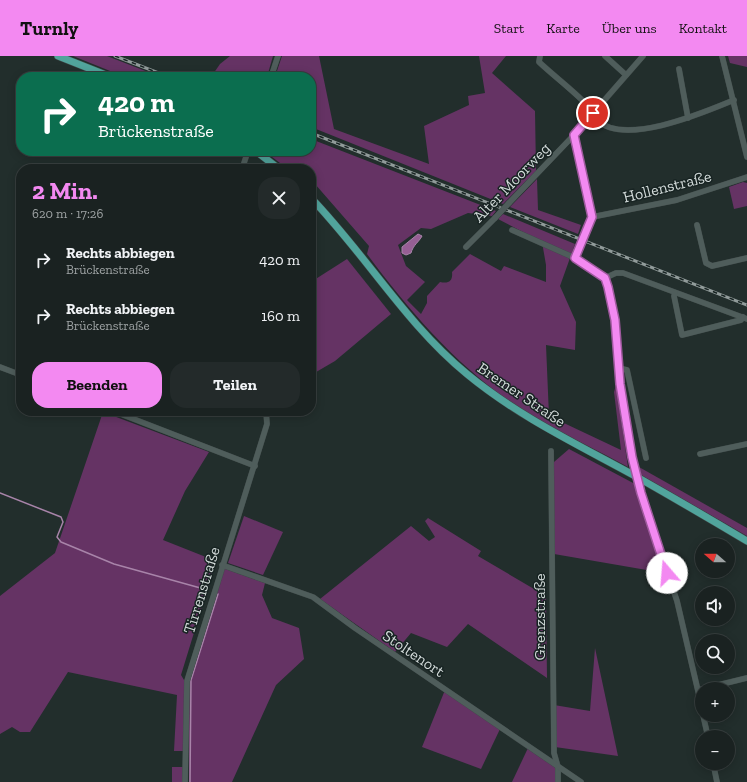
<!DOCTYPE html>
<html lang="de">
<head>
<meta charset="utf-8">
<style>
	:root { --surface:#1a2221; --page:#232a2a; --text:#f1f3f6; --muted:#9fa4a5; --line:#383f3f; --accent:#f389f1 }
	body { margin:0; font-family:"Zilla Slab",serif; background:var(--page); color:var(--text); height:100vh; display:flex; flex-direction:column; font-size:15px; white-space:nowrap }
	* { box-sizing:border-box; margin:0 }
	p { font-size:13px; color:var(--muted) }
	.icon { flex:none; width:22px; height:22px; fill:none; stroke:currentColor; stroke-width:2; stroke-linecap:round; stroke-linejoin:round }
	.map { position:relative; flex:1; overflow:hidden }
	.details { position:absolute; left:16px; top:108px; width:300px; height:252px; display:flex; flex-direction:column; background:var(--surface); border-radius:16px; box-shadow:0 2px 10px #0003,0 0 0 1px var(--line) }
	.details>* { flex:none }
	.top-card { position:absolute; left:16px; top:16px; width:300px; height:84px; border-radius:16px; box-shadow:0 2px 10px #0003,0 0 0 1px var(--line); background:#0b6e4f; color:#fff; overflow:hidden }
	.needle { width:26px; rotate:290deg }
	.fabs { position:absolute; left:695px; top:482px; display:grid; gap:8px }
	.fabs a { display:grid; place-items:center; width:40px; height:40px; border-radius:50%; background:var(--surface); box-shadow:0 2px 10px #0003,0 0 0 1px var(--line); font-size:20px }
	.pin { position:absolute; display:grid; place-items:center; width:34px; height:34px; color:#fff; margin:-17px; border:2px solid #fff; border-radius:50%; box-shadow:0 1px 4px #0007 }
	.me { position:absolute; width:44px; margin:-22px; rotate:342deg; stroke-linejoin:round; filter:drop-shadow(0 0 3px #0008) }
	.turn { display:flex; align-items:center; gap:14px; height:84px; padding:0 16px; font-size:18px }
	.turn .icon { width:52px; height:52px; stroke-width:2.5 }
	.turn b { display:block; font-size:28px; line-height:34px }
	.round { display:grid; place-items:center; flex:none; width:42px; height:42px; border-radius:16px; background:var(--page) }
	.overview { display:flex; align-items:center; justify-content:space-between; height:68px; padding:0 16px }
	h1 { font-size:24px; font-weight:700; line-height:30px; color:var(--accent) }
	.button { display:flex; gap:8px; margin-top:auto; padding:8px 16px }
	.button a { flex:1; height:46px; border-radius:16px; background:var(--accent); color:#111; font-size:16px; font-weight:700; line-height:46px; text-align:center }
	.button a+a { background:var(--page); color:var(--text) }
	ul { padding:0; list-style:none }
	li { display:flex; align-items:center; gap:12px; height:56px; padding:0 16px }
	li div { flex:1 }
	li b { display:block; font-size:15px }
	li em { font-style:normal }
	header { display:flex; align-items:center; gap:24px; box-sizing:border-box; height:56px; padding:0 20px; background:var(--accent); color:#111 }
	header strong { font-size:19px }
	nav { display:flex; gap:22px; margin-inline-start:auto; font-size:14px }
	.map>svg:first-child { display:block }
	.green { fill:#653364 }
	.water { fill:#965f94; stroke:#a884a9 }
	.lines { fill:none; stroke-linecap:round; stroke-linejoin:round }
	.stream { stroke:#a884a9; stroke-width:1.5 }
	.minor-casing { stroke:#3f4948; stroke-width:6 }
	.major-casing { stroke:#3f4948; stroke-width:8 }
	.minor { stroke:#4f5d5b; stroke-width:5.5 }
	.major { stroke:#51a49c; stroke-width:7 }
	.rail-casing { stroke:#919b9a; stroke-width:3 }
	.rail { stroke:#182423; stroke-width:1.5; stroke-dasharray:4.5; stroke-linecap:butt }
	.minor-bridge-casing { stroke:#3f4948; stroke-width:6; stroke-linecap:butt }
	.minor-bridge { stroke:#4f5d5b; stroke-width:5.5 }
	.route-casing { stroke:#9e599d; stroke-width:10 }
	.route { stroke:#f389f1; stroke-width:7 }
	.labels { text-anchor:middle; stroke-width:3; stroke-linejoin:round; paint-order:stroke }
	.street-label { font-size:16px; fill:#d2dad9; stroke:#182423 }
</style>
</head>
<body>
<header>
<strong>Turnly</strong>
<nav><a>Start</a><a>Karte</a><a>Über uns</a><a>Kontakt</a></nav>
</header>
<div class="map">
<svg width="747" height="726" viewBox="0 0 747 726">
	<rect width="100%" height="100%" fill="#222e2c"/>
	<!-- green -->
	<g class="green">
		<path d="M73 0H107L161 21H125Z"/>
		<path d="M230 0H273L267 21H211L220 8Z"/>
		<path d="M282 0H319L334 73 429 108 424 70 469 49 468 40 485 37 479 0H506L492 17 535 55 536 115 503 148 311 71V21H275Z"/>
		<path d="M728 0H747V11L730 7Z"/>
		<path d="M311 83 496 155 492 160 468 157 431 173 421 172 398 189 406 210 425 226 407 244 421 258 427 247V240L440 226C449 228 453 225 452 216L470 198 501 215 504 210 546 226V209L542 186 498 163 503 158 575 188 560 230 576 266 575 294 546 289 549 360 621 394 614 336 616 329 628 411C597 394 565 379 534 361 466 321 413 260 367 198L369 190 315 128 311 127V113H288L264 95H311Z"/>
		<path d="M537 123 538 154 581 169 578 178 510 151Z"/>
		<path d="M743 126 747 127V150L734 153 729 131Z"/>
		<path d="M347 203 391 258 335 305 311 319V226Z"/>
		<path d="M103 356 209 396 185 435 163 484 216 505 181 619 184 624V695H174L177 639 68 616 30 676H20L12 671 0 678V540L55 497Z"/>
		<path d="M569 393 635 428 664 517 554 498V406Z"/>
		<path d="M639 411 747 472V480L641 419Z"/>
		<path d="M244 460 283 476 263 519 228 507Z"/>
		<path d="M428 462 481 495 478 500 546 540 547 622 468 568 447 591 411 577 395 596 320 543 411 470 429 485 435 481 425 465Z"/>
		<path d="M223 512 265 527 262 539 272 562 299 572 304 603 276 629 232 726H189V625Z"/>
		<path d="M595 592 618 700 555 691 554 649 590 655Z"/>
		<path d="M445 634 500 673 481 713 422 691Z"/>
		<path d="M528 692 556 712V726H512Z"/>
		<path d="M172 711H184L183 726H172Z"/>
	</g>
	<!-- water -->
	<path class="water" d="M418 178 422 180C419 186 413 189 411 197L406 199 402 197V191Z"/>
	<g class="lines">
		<!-- stream -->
		<g class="stream">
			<path d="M0 437 61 461 63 466 57 481 61 486 114 508 204 533"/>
			<path d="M190 726 191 624 218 538"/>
		</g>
		<!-- minor casing -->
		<g class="minor-casing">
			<g id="minor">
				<path d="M540 0 539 6C555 21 574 35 589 51 592 55 594 60 597 64 624 91 705 56 734 44"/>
				<path d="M605 0 626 19"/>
				<path d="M722 0 747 101"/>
				<path d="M679 13 688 62"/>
				<path d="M271 21 278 0"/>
				<path d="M242 113 248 95"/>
				<path d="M509 147 574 79"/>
				<path d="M592 161 677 144 747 121"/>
				<path d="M697 169 706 207 712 210 747 202"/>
				<path d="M587 172 592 161 574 79 643 0"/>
				<path d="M512 174 575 202"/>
				<path d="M466 191 495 162"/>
				<path d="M577 197 575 202 605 222C615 256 616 290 620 325 623 351 628 376 632 401"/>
				<path d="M605 222 616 217H623L747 263"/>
				<path d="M675 237 674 240 682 279 741 264 743 261"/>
				<path d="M0 311 21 319"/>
				<path d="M618 312 627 314 646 402"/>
				<path d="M113 355 255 410"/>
				<path d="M551 395 554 697 558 711V726"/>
				<path d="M700 398 747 388"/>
				<path d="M644 447 677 545 702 652"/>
				<path d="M222 509 313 541 355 572 581 726"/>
				<path d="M702 633 747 622"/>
				<path d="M703 659 708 681"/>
				<path d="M713 707 717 726"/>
				<path d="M185 726 187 625 267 368 266 355"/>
			</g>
		</g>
		<!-- major casing -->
		<g class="major-casing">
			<g id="major">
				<path d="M58 0 111 21"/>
				<path d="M256 95 279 113"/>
				<path d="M311 142C366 199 406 268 467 318 519 361 579 389 637 421 674 442 710 463 747 485"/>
			</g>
		</g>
		<!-- minor -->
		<use href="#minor" class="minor"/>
		<!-- major -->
		<use href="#major" class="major"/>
		<!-- rail casing -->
		<g class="rail-casing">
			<g id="rail">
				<path d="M115 0 169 21"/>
				<path d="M311 77 747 249"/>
			</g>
		</g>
		<!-- rail -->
		<use href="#rail" class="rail"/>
		<!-- minor-bridge casing -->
		<g class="minor-bridge-casing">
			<g id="minor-bridge">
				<path d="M495 162 509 147"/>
				<path d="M577 197 587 172"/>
				<path d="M632 401 644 447"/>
			</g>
		</g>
		<!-- minor-bridge -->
		<use href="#minor-bridge" class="minor-bridge"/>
	</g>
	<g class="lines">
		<!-- route casing -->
		<g class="route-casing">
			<path id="route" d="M593 57 574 79 592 161 575 202 605 222 608 231 615 264 620 328 632 401 641 437 667 517"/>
		</g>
		<!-- route -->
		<use href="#route" class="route"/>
	</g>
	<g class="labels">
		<!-- street labels -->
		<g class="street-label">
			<text transform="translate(511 126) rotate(-46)" y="6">Alter Moorweg</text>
			<text transform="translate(667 130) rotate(-14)" y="6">Hollenstraße</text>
			<text transform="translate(522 338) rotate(34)" y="6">Bremer Straße</text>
			<text transform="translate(201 534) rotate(-73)" y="6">Tirrenstraße</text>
			<text transform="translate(539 561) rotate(-90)" y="6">Grenzstraße</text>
			<text transform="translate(414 597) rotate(34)" y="6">Stoltenort</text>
		</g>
	</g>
</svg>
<div class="fabs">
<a><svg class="needle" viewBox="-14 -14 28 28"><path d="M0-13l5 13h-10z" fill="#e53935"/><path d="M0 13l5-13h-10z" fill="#9fa4a5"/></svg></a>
<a><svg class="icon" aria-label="sound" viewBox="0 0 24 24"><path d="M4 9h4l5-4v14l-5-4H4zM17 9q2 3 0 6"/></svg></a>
<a><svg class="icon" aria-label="search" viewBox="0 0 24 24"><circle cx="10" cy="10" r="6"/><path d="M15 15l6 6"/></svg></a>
<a>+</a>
<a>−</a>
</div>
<div class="pin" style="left:593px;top:57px;background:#d93025"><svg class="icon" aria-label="arrive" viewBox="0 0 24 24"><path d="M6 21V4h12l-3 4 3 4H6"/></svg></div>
<svg class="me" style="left:667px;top:517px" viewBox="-20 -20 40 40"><circle r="19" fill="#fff"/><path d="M0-13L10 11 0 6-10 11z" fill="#f389f1"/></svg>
<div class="top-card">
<div class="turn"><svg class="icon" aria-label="right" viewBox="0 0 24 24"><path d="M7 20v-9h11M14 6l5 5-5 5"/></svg><div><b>420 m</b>Brückenstraße</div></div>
</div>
<section class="details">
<div class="overview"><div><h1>2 Min.</h1><p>620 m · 17:26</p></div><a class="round"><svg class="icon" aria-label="close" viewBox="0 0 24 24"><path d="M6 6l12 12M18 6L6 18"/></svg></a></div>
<ul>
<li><svg class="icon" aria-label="right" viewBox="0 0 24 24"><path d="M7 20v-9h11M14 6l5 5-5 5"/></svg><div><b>Rechts abbiegen</b><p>Brückenstraße</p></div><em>420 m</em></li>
<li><svg class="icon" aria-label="right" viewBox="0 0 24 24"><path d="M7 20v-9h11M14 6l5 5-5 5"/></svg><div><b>Rechts abbiegen</b><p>Brückenstraße</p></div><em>160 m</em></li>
</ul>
<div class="button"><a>Beenden</a><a>Teilen</a></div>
</section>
</div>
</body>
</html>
